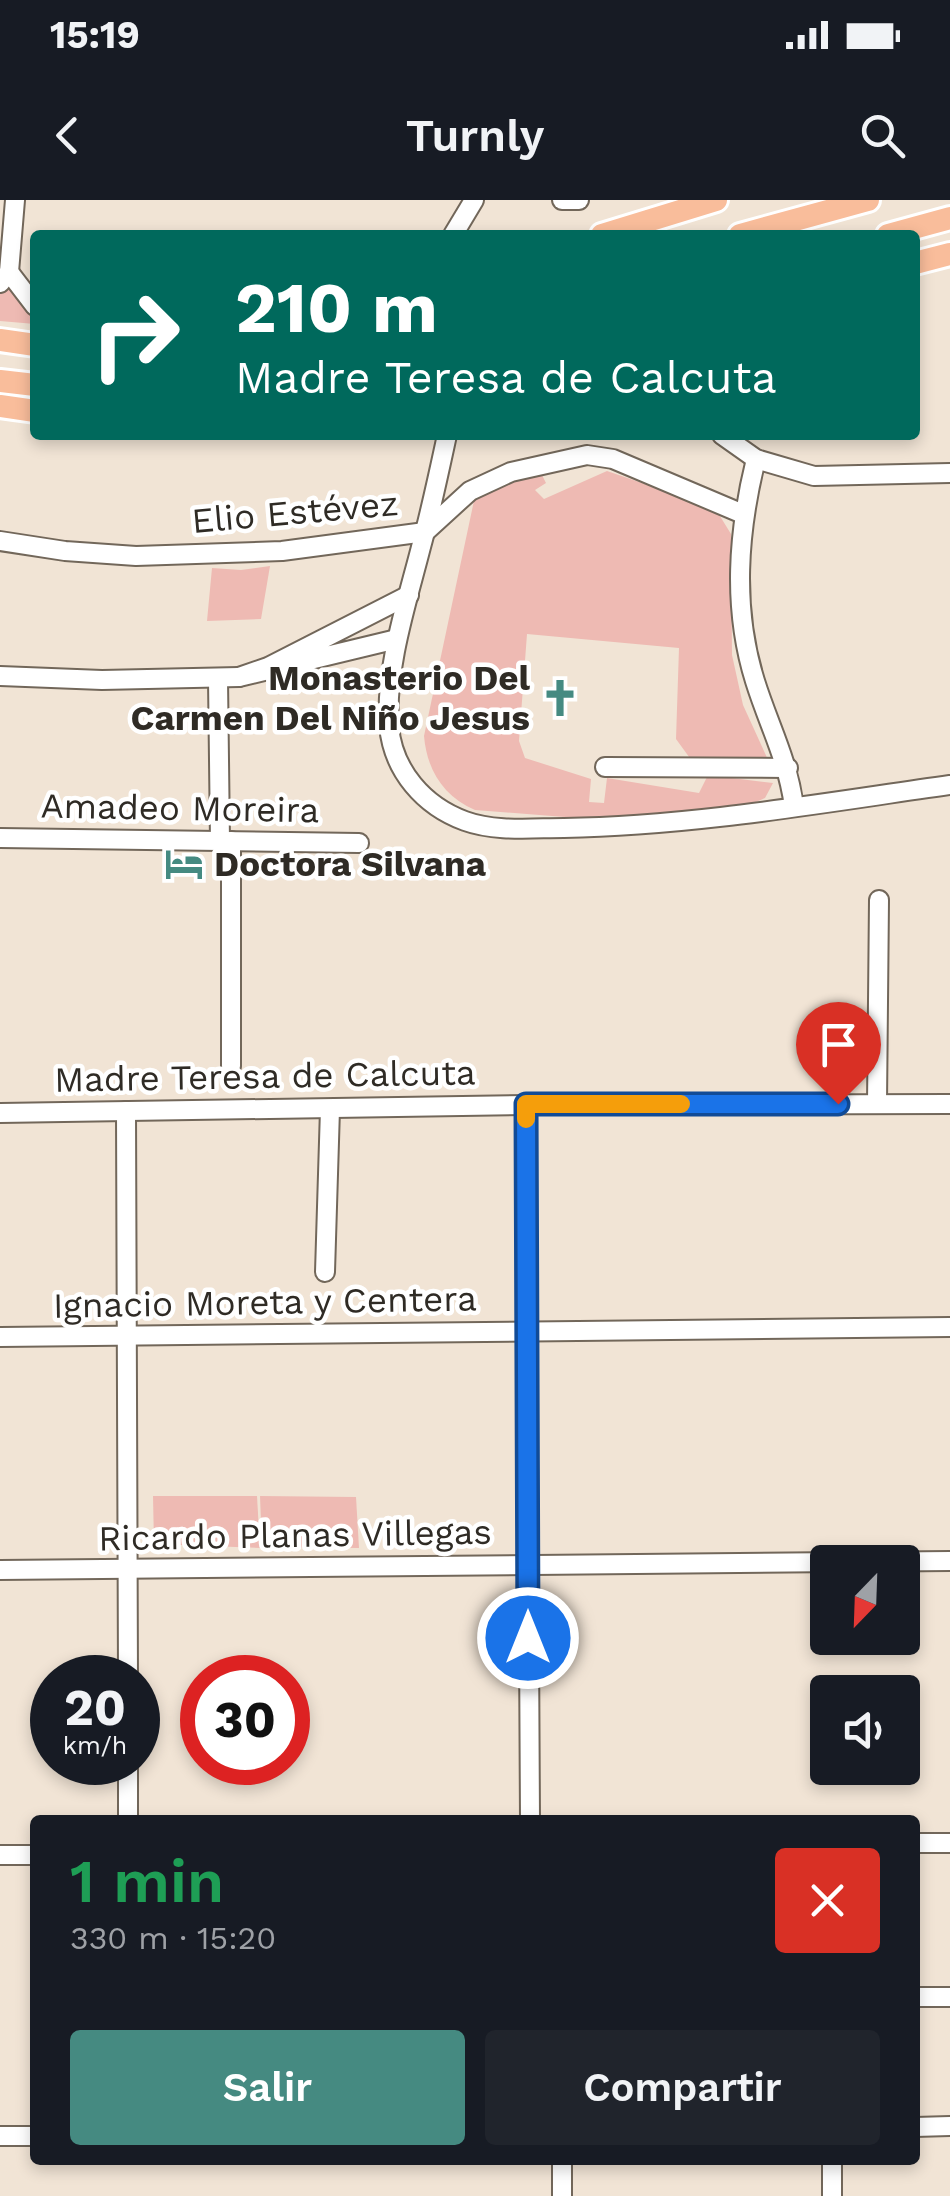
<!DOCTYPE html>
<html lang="es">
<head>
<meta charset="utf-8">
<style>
	:root { --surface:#171b24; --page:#20242c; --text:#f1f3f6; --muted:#9ea1a6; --accent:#458a81 }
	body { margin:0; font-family:"Work Sans",sans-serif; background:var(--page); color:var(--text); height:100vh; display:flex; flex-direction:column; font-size:38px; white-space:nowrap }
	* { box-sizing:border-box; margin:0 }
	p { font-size:32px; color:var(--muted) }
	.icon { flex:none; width:55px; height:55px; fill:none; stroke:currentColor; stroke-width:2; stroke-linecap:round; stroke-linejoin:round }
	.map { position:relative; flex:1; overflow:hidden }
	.drawer { position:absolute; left:30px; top:1615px; width:890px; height:350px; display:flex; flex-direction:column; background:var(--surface); border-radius:10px; box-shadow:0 5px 15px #0003 }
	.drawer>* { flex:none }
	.hud { position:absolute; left:30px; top:30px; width:890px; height:210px; border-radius:10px; box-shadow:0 5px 15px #0003; background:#00695c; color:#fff; overflow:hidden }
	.needle { width:65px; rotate:203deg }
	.controls { position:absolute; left:810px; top:1345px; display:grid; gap:20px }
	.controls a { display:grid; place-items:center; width:110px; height:110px; border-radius:10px; background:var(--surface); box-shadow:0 5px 15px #0003; font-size:50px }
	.speed { position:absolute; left:30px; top:1455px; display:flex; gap:20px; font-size:50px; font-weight:700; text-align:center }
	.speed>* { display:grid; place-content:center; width:130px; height:130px; border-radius:50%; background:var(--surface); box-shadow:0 5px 15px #0003; line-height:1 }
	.speed small { font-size:25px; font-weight:400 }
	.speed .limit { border:15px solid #d22; background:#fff; color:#111 }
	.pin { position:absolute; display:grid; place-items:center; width:85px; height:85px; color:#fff; margin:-102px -42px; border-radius:50% 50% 50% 0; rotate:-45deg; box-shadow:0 0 10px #0007 }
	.pin .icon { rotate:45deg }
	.me { position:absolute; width:110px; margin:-55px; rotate:0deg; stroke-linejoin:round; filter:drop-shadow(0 0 8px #0008) }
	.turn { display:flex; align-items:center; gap:35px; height:210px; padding:0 40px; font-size:45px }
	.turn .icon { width:130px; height:130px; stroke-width:2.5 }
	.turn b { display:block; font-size:70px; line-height:85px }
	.round { display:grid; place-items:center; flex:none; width:105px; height:105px; border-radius:10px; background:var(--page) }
	.headline { display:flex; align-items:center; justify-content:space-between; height:170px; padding:0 40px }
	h1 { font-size:60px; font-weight:600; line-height:75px; color:#1e9e55 }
	.primary-button { display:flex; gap:20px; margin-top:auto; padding:20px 40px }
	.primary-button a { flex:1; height:115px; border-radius:10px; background:var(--accent); color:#fff; font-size:40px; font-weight:600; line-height:115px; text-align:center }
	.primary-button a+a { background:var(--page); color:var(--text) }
	.status { display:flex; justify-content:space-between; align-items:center; height:70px; padding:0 50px; background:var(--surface); direction:ltr }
	.status svg { height:28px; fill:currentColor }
	header { display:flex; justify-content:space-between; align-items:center; height:130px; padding:0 40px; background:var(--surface); font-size:45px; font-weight:600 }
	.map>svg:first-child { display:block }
	.green { fill:#eebab3 }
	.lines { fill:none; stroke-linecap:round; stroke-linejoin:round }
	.minor-casing { stroke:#72675a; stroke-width:22 }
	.major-casing { stroke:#fff; stroke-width:28 }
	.minor { stroke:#fff; stroke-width:18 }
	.major { stroke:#f9bd9b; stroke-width:22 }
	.route-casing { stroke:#114b97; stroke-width:25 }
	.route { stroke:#1a73e8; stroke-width:18 }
	.slow { stroke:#f59e0b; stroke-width:18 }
	.labels { text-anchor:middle; stroke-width:9; stroke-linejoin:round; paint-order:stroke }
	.street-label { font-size:35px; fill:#2f2b25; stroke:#fff }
	.poi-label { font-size:35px; font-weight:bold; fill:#2f2b25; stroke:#fff; text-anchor:end }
</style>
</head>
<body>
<div class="status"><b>15:19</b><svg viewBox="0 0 49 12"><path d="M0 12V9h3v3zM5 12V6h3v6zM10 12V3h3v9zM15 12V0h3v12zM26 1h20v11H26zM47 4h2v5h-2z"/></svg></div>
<header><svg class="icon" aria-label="back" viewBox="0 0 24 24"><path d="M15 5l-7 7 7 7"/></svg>Turnly<svg class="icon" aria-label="search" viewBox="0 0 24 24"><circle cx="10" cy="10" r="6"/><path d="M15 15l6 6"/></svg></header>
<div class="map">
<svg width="950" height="1996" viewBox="0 0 950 1996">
	<rect width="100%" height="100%" fill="#f1e4d5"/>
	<!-- green -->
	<g class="green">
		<path d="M14 72 35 99V124L0 121V85Z"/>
		<path d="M607 271 715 308 731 334 732 455 743 505 769 562 692 561 676 539 679 448 527 434 519 541 525 558 591 579 589 602 604 603 607 578 699 593 708 575 773 583 765 598 742 608 615 621 475 610C443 596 427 570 424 536L475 296 515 277 541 273 546 283 535 290 544 299Z"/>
		<path d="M270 366 261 419 207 421 212 368 241 370Z"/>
		<path d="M153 1296H257L260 1348 154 1344Z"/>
		<path d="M260 1296 356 1297 359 1348 262 1347Z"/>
	</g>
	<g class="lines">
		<!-- minor casing -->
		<g class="minor-casing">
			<g id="minor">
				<path d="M562 0H579"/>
				<path d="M453 35 474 0"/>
				<path d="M9 72 35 106"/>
				<path d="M0 83 9 72 15 0"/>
				<path d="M447 235C439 272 431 310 421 347 407 402 385 468 389 526 393 571 424 606 465 621 495 632 532 628 564 628 693 626 822 603 950 585"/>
				<path d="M722 235 756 259 814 276 950 273"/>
				<path d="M756 259C738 332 732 407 755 481 769 526 787 557 794 606"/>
				<path d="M0 341 65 351 136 356 282 351 425 332 470 291 511 272 587 255 613 259 743 314"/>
				<path d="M397 439 239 477 268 467 409 395"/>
				<path d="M0 476 102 480 239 477"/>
				<path d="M218 479 220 641"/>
				<path d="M605 567 788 568"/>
				<path d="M0 638 359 643"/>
				<path d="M231 641V866"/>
				<path d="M877 904 879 700"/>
				<path d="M526 905 530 1620"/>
				<path d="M126 911 128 1478"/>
				<path d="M0 913 526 905 950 904"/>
				<path d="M325 1072 330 909"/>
				<path d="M0 1137 950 1127"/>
				<path d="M0 1370 950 1361"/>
				<path d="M128 1562V1620"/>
				<path d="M915 1643H950"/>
				<path d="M0 1655H35"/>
				<path d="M915 1797H950"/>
				<path d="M915 1927 950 1926"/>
				<path d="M0 1936H35"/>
				<path d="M562 1996V1960"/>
				<path d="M832 1996V1960"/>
			</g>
		</g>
		<!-- major casing -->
		<g class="major-casing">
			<g id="major">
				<path d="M602 35 716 0"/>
				<path d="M740 35 868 0"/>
				<path d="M888 35 950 18"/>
				<path d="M915 63 950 54"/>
				<path d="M0 140 35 145"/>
				<path d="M0 181 35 185"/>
				<path d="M0 206 35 211"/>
			</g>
		</g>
		<!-- minor -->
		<use href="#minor" class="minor"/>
		<!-- major -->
		<use href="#major" class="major"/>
	</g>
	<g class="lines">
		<!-- route casing -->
		<g class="route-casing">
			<path id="route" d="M528 1438 526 904H838"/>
		</g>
		<!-- route -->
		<use href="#route" class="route"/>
		<!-- slow -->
		<path class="slow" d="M526 919V904H681"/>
	</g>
	<!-- icons -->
	<defs>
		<g id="church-bare" transform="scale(3)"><path d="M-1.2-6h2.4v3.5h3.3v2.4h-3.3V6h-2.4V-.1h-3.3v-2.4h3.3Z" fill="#458a81" stroke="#fff" stroke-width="2.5" paint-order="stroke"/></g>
		<g id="hotel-bare" transform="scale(3)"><path d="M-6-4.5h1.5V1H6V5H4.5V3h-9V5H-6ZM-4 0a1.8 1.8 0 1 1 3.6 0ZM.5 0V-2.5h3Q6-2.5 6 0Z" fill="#458a81" stroke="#fff" stroke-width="2.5" paint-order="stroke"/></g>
	</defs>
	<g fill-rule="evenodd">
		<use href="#church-bare" x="560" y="498"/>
		<use href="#hotel-bare" x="184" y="664"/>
	</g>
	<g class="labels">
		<!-- street labels -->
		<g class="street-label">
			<text transform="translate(295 312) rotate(-5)" y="12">Elio Estévez</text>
			<text transform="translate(180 608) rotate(1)" y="12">Amadeo Moreira</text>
			<text transform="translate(265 876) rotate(-1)" y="12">Madre Teresa de Calcuta</text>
			<text transform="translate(265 1102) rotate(-1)" y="12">Ignacio Moreta y Centera</text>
			<text transform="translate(295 1335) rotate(-1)" y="12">Ricardo Planas Villegas</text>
		</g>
		<!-- poi labels -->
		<g class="poi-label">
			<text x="530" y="490">Monasterio Del<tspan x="530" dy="40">Carmen Del Niño Jesus</tspan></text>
			<text x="214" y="676" text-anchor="start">Doctora Silvana</text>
		</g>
	</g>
</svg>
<div class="controls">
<a><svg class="needle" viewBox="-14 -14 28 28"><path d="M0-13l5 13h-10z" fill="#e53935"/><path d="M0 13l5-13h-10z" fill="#9ea1a6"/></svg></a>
<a><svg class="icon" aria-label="sound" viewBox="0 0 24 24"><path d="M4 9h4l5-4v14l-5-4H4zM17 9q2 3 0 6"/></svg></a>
</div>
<div class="speed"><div>20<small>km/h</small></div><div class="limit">30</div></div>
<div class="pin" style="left:838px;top:904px;background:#d93025"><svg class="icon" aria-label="arrive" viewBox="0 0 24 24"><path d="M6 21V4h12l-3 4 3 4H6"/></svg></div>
<svg class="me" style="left:528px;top:1438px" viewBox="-20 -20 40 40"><circle r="17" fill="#1a73e8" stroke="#fff" stroke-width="3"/><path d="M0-11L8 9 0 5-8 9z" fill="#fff"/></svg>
<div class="hud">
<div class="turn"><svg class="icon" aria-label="right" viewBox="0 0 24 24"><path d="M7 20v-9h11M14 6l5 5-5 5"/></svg><div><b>210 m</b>Madre Teresa de Calcuta</div></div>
</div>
<section class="drawer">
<div class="headline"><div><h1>1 min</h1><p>330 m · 15:20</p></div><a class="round" style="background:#d93025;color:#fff"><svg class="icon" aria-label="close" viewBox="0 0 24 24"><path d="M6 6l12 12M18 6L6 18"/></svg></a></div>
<div class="primary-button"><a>Salir</a><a>Compartir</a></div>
</section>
</div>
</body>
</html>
